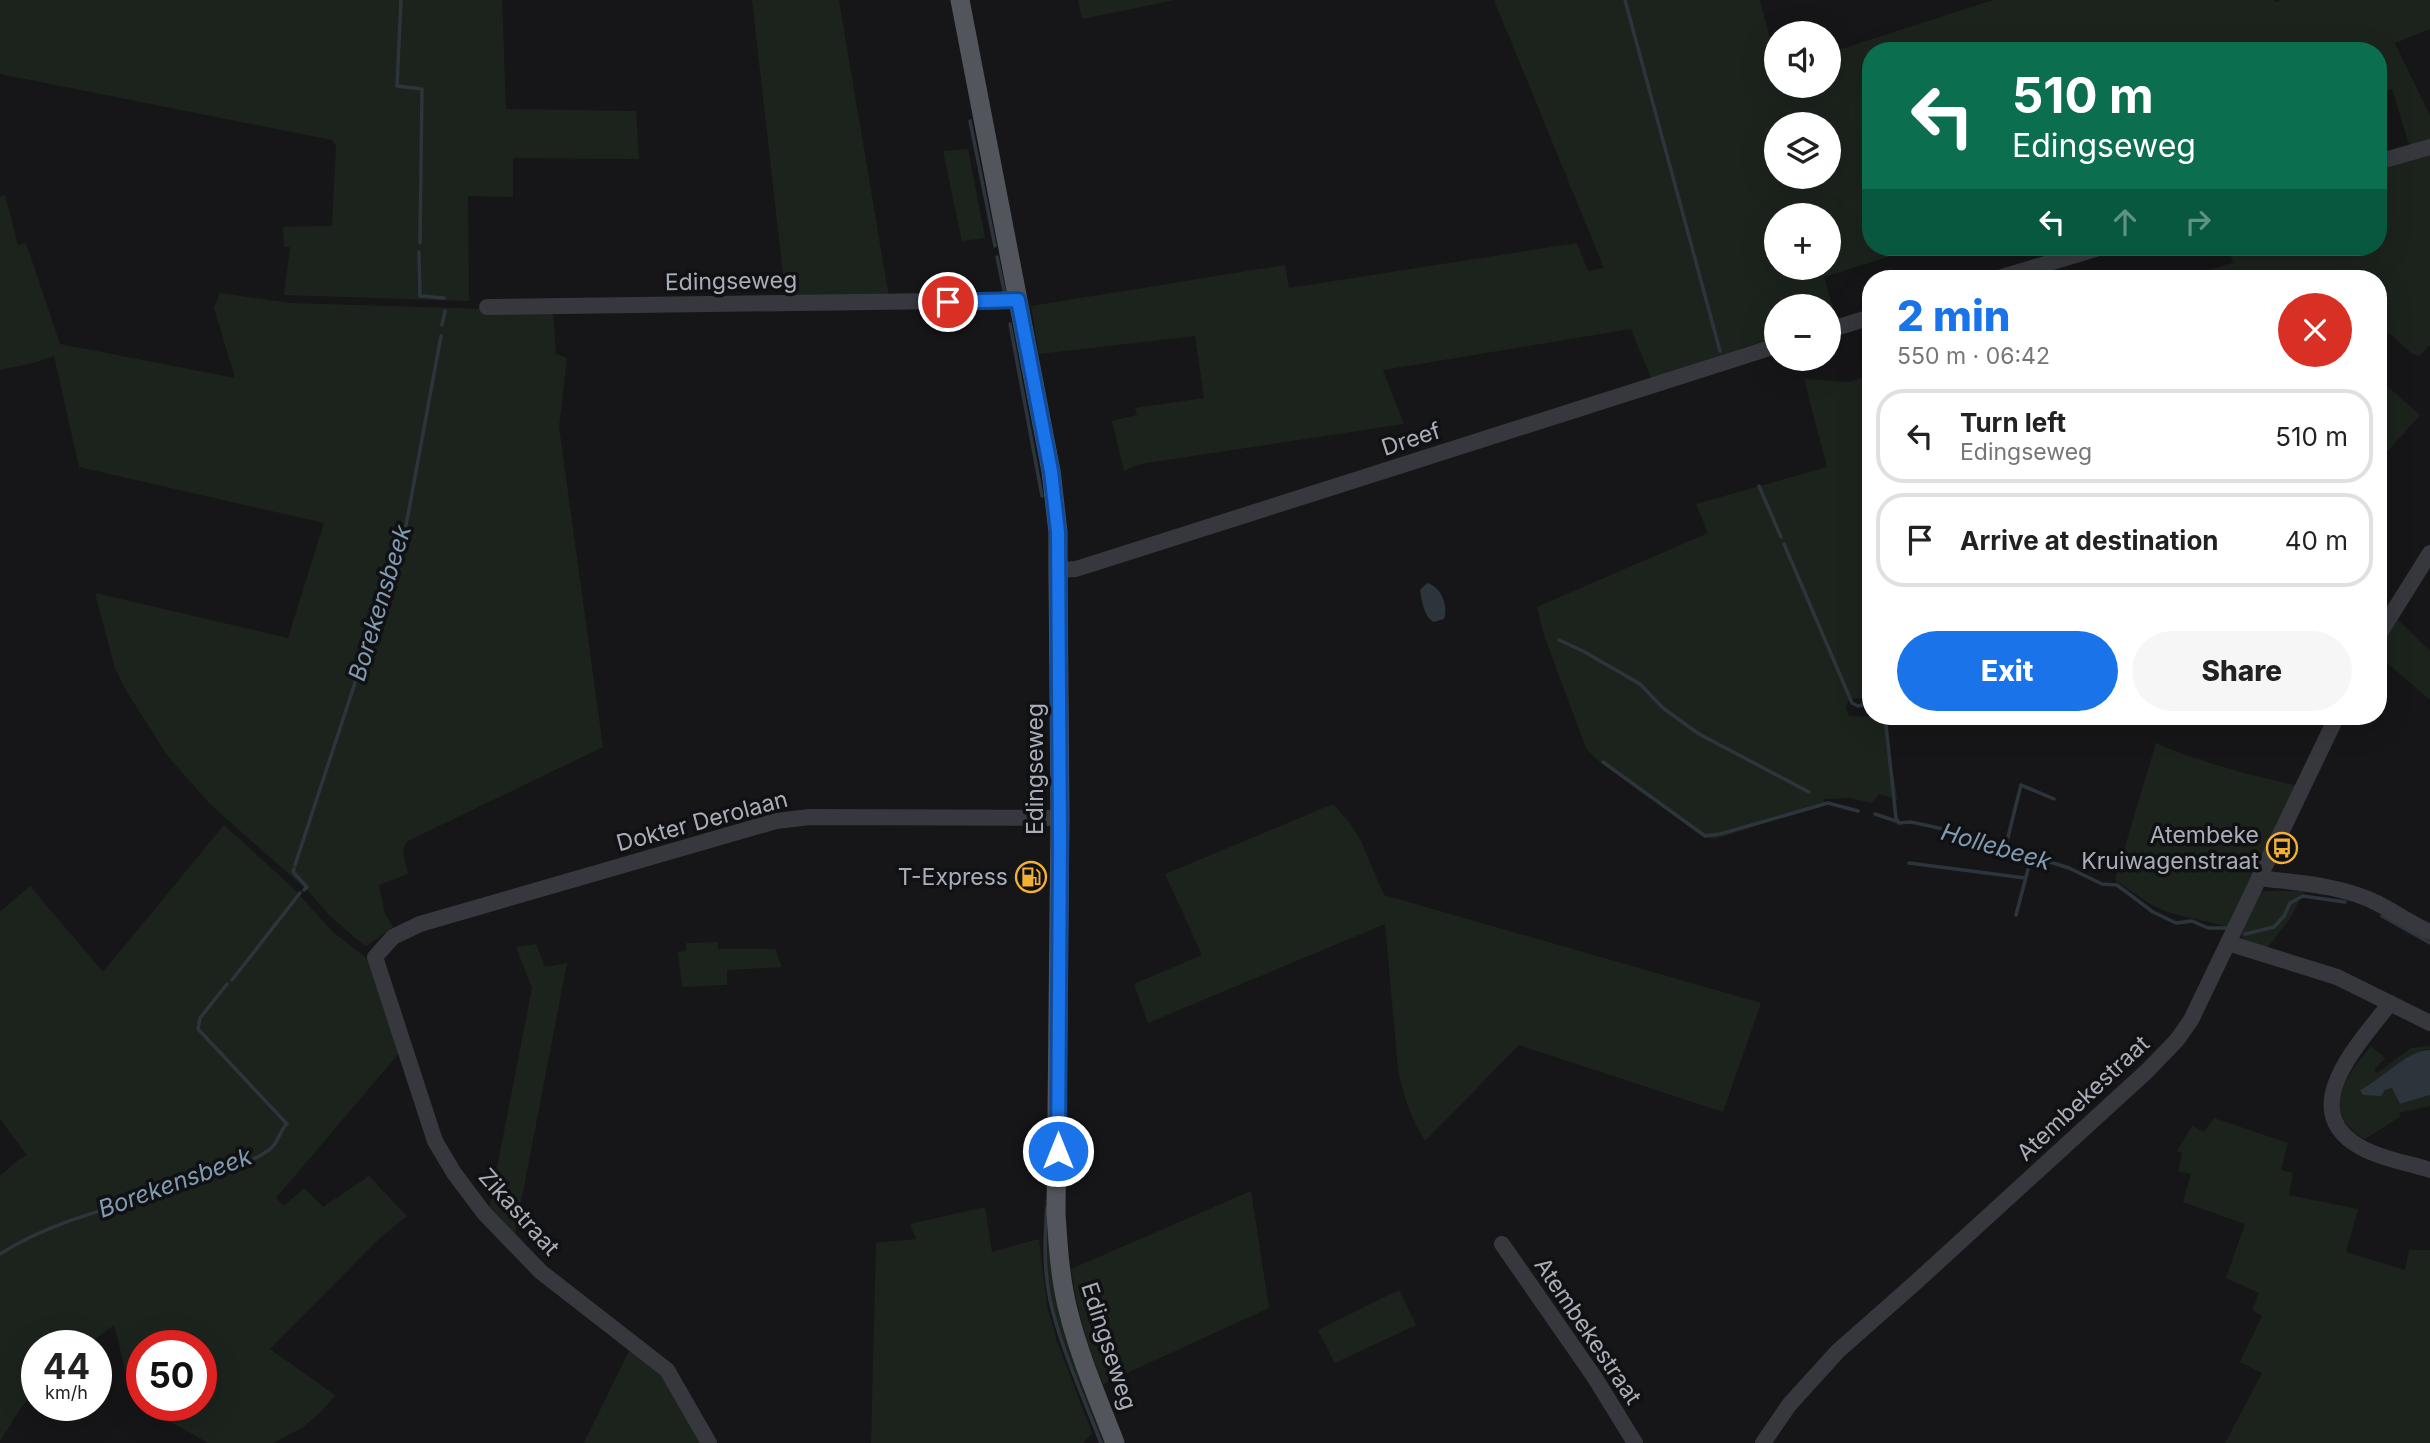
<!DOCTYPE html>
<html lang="en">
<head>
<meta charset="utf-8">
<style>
	:root { --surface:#fff; --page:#f6f6f6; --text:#222; --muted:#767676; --line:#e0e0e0; --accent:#1a73e8 }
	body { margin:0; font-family:Inter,sans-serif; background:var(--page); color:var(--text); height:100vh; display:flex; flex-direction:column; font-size:26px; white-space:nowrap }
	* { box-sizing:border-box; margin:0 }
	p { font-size:23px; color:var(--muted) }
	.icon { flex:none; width:38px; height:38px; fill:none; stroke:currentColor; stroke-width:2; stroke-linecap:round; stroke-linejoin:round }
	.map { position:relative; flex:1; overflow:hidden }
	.drawer { position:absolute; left:1862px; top:270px; width:525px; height:455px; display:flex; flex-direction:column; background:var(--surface); border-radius:28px; box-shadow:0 7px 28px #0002 }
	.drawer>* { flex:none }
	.top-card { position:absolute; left:1862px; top:42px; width:525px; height:214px; border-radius:28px; box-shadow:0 7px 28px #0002; background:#0b6e4f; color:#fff; overflow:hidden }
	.fabs { position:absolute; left:1764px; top:21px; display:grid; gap:14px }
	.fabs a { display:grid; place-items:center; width:77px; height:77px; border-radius:50%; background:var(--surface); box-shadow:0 7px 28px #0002; font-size:35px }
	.speed { position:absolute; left:21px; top:1330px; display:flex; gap:14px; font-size:35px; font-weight:700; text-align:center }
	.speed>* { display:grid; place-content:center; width:91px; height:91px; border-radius:50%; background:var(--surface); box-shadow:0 7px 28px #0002; line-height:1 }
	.speed small { font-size:18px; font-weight:400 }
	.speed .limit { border:10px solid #d22; background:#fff; color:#111 }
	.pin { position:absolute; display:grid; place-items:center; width:60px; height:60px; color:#fff; margin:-30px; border:4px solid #fff; border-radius:50%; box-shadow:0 2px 7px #0007 }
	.me { position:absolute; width:77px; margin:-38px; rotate:0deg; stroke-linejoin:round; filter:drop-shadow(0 0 5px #0008) }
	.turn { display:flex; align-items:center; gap:24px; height:147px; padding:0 35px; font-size:32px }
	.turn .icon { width:91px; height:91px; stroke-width:2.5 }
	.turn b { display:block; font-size:49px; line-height:60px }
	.lanes { display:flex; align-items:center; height:66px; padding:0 35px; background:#0003; justify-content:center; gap:35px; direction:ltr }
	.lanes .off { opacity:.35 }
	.round { display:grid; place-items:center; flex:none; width:74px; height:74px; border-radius:37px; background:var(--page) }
	.overview { display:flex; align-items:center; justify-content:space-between; height:119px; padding:0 35px }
	h1 { font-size:42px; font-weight:800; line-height:52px; color:var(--accent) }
	.button { display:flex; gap:14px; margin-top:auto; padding:14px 35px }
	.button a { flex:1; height:80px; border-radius:42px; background:var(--accent); color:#fff; font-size:28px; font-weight:800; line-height:80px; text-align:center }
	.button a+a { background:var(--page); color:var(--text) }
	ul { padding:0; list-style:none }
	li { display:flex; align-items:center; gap:21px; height:94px; margin:0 14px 10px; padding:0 21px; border:4px solid var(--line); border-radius:28px }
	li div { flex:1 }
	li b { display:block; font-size:26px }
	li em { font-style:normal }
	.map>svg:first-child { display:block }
	.green { fill:#1c231d; fill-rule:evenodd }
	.water { fill:#2c353c }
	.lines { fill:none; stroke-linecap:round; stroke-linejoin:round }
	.stream { stroke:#2c353c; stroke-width:3.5 }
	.minor { stroke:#37383d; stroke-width:16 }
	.major { stroke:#53555c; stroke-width:19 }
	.route-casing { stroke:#114b97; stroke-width:18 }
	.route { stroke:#1a73e8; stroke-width:12 }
	.labels { text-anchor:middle; stroke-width:7; stroke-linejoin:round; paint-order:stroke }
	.street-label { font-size:23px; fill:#a8adb8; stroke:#111113 }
	.poi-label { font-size:23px; fill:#a8adb8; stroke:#111113; text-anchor:end }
	.water-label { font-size:24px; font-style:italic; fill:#7f9bb3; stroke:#111113 }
</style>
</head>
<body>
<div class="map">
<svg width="2430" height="1443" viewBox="0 0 2430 1443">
	<rect width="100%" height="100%" fill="#161618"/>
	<!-- green -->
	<g class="green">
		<path d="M0 0H502L506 109 636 111 639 159 513 158V197L468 196 469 301 284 295 290 247H284L283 227 332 226 336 146 332 140 0 74Z"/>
		<path d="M752 0H839L889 298 786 300Z"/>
		<path d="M1078 0H1175L1082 19Z"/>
		<path d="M1494 0H1760L1776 64V86H1829V53L1993 0H2274L2275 2 2282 0H2430V29L2395 43 2430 116V141L2410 148 2392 89 2378 93V51H1871V247H1920L1824 277 1836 318 1829 320V306H1776V337L1651 378 1631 329 1383 370 1404 424 1140 464 1124 471 1112 421 1137 415 1135 408 1204 398 1195 336 1039 354 1031 306 1285 265 1289 288 1577 243 1588 271 1604 268ZM1776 124H1829V177H1776ZM1776 215H1829V268H1776Z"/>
		<path d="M968 149 985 238 962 241 943 151Z"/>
		<path d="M2430 154V345L2419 356 2411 353 2389 333 2378 343V278H2182L2233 263 2228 247H2378V171Z"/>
		<path d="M5 195 18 245 26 243 60 344 235 378 214 308 220 293 290 303 553 311 556 354 567 358 559 427 603 747 406 842 403 852 408 874 379 885 385 914 393 927 368 945 365 946 330 916 310 893 209 803 167 755 127 692 115 668 95 593 288 638 324 523 79 467 54 356 33 363 0 370V197Z"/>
		<path d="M1871 375V699L1850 698 1846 707 1849 716 1883 717 1898 800 1879 794 1872 803 1850 798 1824 799V805L1715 839 1709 838 1596 759 1586 748 1544 635 1537 607 1708 533 1696 504 1827 467 1804 379 1849 382Z"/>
		<path d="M2378 378 2420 415 2378 462Z"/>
		<path d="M2397 619 2430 651V700L2378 655V648Z"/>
		<path d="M2156 743C2202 763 2249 775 2298 786L2229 927 2170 913 2150 904 2115 880Z"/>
		<path d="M1333 804 1349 822 1361 841 1384 895 1761 1003 1723 1112 1519 1045 1425 1141C1411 1118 1403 1096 1398 1069L1385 924 1148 1023 1134 984 1202 955 1165 874Z"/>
		<path d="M224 825 293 888 333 932 370 961 400 1052 276 1198 284 1206 304 1188 323 1207 369 1176 407 1216 380 1238 270 1349 335 1395 321 1412 303 1427 274 1443H208L144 1407 143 1405H201V1346H142V1404C124 1382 122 1351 114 1325L86 1346H37V1391L22 1406 0 1441V1176L18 1160 27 1155 0 1119V912L30 886 103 972Z"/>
		<path d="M2261 891H2304L2290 919 2266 949 2244 942 2240 934Z"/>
		<path d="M718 942V949H775L782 967 727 970V985L682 987 678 952 686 951V943Z"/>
		<path d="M536 944 545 967 567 963 514 1239 488 1214 532 988 516 947Z"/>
		<path d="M2371 1046 2385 1058 2374 1070 2377 1073 2411 1048 2430 1046V1050L2425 1049 2394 1067 2377 1082 2385 1090 2393 1088 2400 1104 2430 1095V1106L2399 1113 2400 1117 2365 1139C2318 1112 2347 1075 2371 1046Z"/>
		<path d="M2214 1118 2288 1143 2281 1170 2293 1173 2289 1195 2358 1209 2346 1252 2405 1270 2409 1250H2430V1443H2225L2262 1373 2240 1362 2262 1316 2252 1310 2259 1293 2226 1278 2245 1224 2183 1202 2191 1174 2178 1171 2182 1153 2177 1151 2192 1126 2204 1132Z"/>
		<path d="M1251 1191 1269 1308 1103 1384C1087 1346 1077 1310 1071 1269Z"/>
		<path d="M1045 1199 1049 1200 1108 1443H1099C1082 1398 1063 1353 1051 1306 1043 1271 1043 1234 1045 1199Z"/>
		<path d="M985 1207 992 1252 1039 1239 1047 1305 1057 1341 1092 1433 1083 1443H871L876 1243 916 1239 910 1224Z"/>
		<path d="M1399 1290 1416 1325 1335 1363 1318 1330Z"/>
		<path d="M632 1345 651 1359 704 1443H584Z"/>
	</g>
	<!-- water -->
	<g class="water">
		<path d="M1427 583C1441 586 1449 607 1444 619L1434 622C1424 617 1422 601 1420 590Z"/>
		<path d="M2430 1050V1095L2400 1104 2392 1088 2385 1090 2381 1096 2363 1095 2360 1090C2383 1079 2407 1050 2430 1050Z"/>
	</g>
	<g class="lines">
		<!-- stream -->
		<g class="stream">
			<path d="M401 0 397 86 422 89 420 243"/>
			<path d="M1625 0 1720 351"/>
			<path d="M970 121 995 246"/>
			<path d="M419 252 420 296 444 298"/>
			<path d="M997 257 1005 295"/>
			<path d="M1010 324 1042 496"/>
			<path d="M442 325 445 311"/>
			<path d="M1759 486 1781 537"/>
			<path d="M1784 544 1852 703 1858 706 1871 703"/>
			<path d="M1559 640 1583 651 1640 684 1663 708 1699 734 1809 792"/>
			<path d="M1885 716 1896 818 1899 823 1911 822 1948 830 2069 868 2102 884 2117 885 2153 912 2176 923 2192 921 2208 928H2227"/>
			<path d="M1603 762 1705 836 1720 834 1828 803 1858 811"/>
			<path d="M1875 814 1896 821"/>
			<path d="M2006 845 2021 785 2054 799"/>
			<path d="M1909 863 2025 878"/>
			<path d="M295 865 405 531 441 336"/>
			<path d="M294 869 293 872 307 887 304 890"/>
			<path d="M2016 915 2031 858"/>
			<path d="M2382 916 2430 943"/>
			<path d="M2245 934 2274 927 2284 916 2290 903 2303 896 2345 902"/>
			<path d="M232 980 300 893"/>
			<path d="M1047 1208C1044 1239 1044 1270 1050 1300 1061 1349 1083 1396 1101 1443"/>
			<path d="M0 1254C64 1213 141 1203 211 1176 230 1169 252 1162 269 1150 279 1143 279 1131 287 1124L198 1029 200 1018 227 984"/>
		</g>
		<!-- minor -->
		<g class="minor">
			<path d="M2378 162 2430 147"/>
			<path d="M1999 278 2102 247"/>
			<path d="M487 307 1018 300"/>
			<path d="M1829 330 1871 317"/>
			<path d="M1058 570 1076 569 1776 346"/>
			<path d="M2378 636 2430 553"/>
			<path d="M2259 878C2298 883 2341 885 2377 903 2395 912 2411 924 2430 932"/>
			<path d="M2228 943 2337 977 2430 1023"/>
			<path d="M2390 1003C2361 1042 2292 1110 2362 1148 2382 1159 2408 1163 2430 1170"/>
			<path d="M1502 1244 1595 1378 1635 1443"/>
			<path d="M709 1443 667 1370 541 1272 484 1213 454 1173 435 1141 375 957 393 937 420 924 776 821 810 817 1060 818"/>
			<path d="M1763 1443 1789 1405 1838 1351 1915 1283 2147 1071 2177 1040 2191 1020 2337 716"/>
		</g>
		<!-- major -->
		<path class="major" d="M960 0 1051 471 1058 532V570L1060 818 1056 1213C1058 1245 1060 1278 1068 1310 1079 1355 1098 1399 1115 1443"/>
	</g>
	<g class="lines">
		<!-- route casing -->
		<g class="route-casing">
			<path id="route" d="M948 302 1018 300 1051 471 1058 532 1060 843 1058 1151"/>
		</g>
		<!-- route -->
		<use href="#route" class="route"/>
	</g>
	<!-- icons -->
	<defs>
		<g id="bus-ring" transform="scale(1.575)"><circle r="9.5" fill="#111113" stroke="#f2b134" stroke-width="1.5"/><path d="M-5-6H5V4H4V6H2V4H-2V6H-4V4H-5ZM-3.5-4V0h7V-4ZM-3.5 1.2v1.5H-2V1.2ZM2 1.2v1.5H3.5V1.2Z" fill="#f2b134"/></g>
		<g id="fuel-ring" transform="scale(1.575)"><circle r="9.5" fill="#111113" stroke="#f2b134" stroke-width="1.5"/><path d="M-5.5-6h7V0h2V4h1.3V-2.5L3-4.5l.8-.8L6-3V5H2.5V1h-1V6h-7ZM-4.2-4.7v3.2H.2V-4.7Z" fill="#f2b134"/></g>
	</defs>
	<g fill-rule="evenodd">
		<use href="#bus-ring" x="2282" y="848"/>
		<use href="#fuel-ring" x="1031" y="877"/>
	</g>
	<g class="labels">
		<!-- street labels -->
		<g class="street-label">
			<text transform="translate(731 281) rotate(-1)" y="8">Edingseweg</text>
			<text transform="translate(1411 439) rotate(-18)" y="8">Dreef</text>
			<text transform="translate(1035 769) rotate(-90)" y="8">Edingseweg</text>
			<text transform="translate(702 821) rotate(-15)" y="8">Dokter Derolaan</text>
			<text transform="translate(2083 1098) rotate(-43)" y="8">Atembekestraat</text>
			<text transform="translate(519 1212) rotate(48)" y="8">Zikastraat</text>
			<text transform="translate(1588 1331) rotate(56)" y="8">Atembekestraat</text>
			<text transform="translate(1109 1346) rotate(72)" y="8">Edingseweg</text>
		</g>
		<!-- poi labels -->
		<g class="poi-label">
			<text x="2259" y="843">Atembeke<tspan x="2259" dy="26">Kruiwagenstraat</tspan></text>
			<text x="1008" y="885">T-Express</text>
		</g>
		<!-- water labels -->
		<g class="water-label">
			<text transform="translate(380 603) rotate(-73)" y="8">Borekensbeek</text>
			<text transform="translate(1996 847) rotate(16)" y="8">Hollebeek</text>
			<text transform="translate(175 1183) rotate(-20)" y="8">Borekensbeek</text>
		</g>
	</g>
</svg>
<div class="fabs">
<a><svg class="icon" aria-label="sound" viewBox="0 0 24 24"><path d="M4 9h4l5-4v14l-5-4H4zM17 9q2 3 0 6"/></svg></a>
<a><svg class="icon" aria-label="layers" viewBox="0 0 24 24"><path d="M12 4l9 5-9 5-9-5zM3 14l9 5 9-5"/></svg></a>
<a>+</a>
<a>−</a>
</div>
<div class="speed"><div>44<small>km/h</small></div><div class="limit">50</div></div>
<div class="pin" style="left:948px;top:302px;background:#d93025"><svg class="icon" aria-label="arrive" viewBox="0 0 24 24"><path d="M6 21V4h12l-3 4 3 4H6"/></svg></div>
<svg class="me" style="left:1058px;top:1151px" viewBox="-20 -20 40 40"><circle r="17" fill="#1a73e8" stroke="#fff" stroke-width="3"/><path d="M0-11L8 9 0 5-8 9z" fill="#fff"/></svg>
<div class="top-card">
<div class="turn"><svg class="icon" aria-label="left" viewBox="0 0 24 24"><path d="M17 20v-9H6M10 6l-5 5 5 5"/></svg><div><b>510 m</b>Edingseweg</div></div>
<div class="lanes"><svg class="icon" aria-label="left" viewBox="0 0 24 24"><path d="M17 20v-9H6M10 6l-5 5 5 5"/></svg><svg class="icon off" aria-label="ahead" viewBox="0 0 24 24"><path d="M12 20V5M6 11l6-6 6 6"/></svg><svg class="icon off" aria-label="right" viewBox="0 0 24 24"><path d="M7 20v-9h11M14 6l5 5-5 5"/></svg></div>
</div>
<section class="drawer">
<div class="overview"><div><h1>2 min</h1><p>550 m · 06:42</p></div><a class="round" style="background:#d93025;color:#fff"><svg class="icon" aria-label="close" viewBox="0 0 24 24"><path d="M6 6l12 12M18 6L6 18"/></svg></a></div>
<ul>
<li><svg class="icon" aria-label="left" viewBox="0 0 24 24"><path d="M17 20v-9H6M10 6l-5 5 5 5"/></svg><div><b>Turn left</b><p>Edingseweg</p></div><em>510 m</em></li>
<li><svg class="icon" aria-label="arrive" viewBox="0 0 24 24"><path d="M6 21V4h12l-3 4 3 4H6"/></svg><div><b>Arrive at destination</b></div><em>40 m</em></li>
</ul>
<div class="button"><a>Exit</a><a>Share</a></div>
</section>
</div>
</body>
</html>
